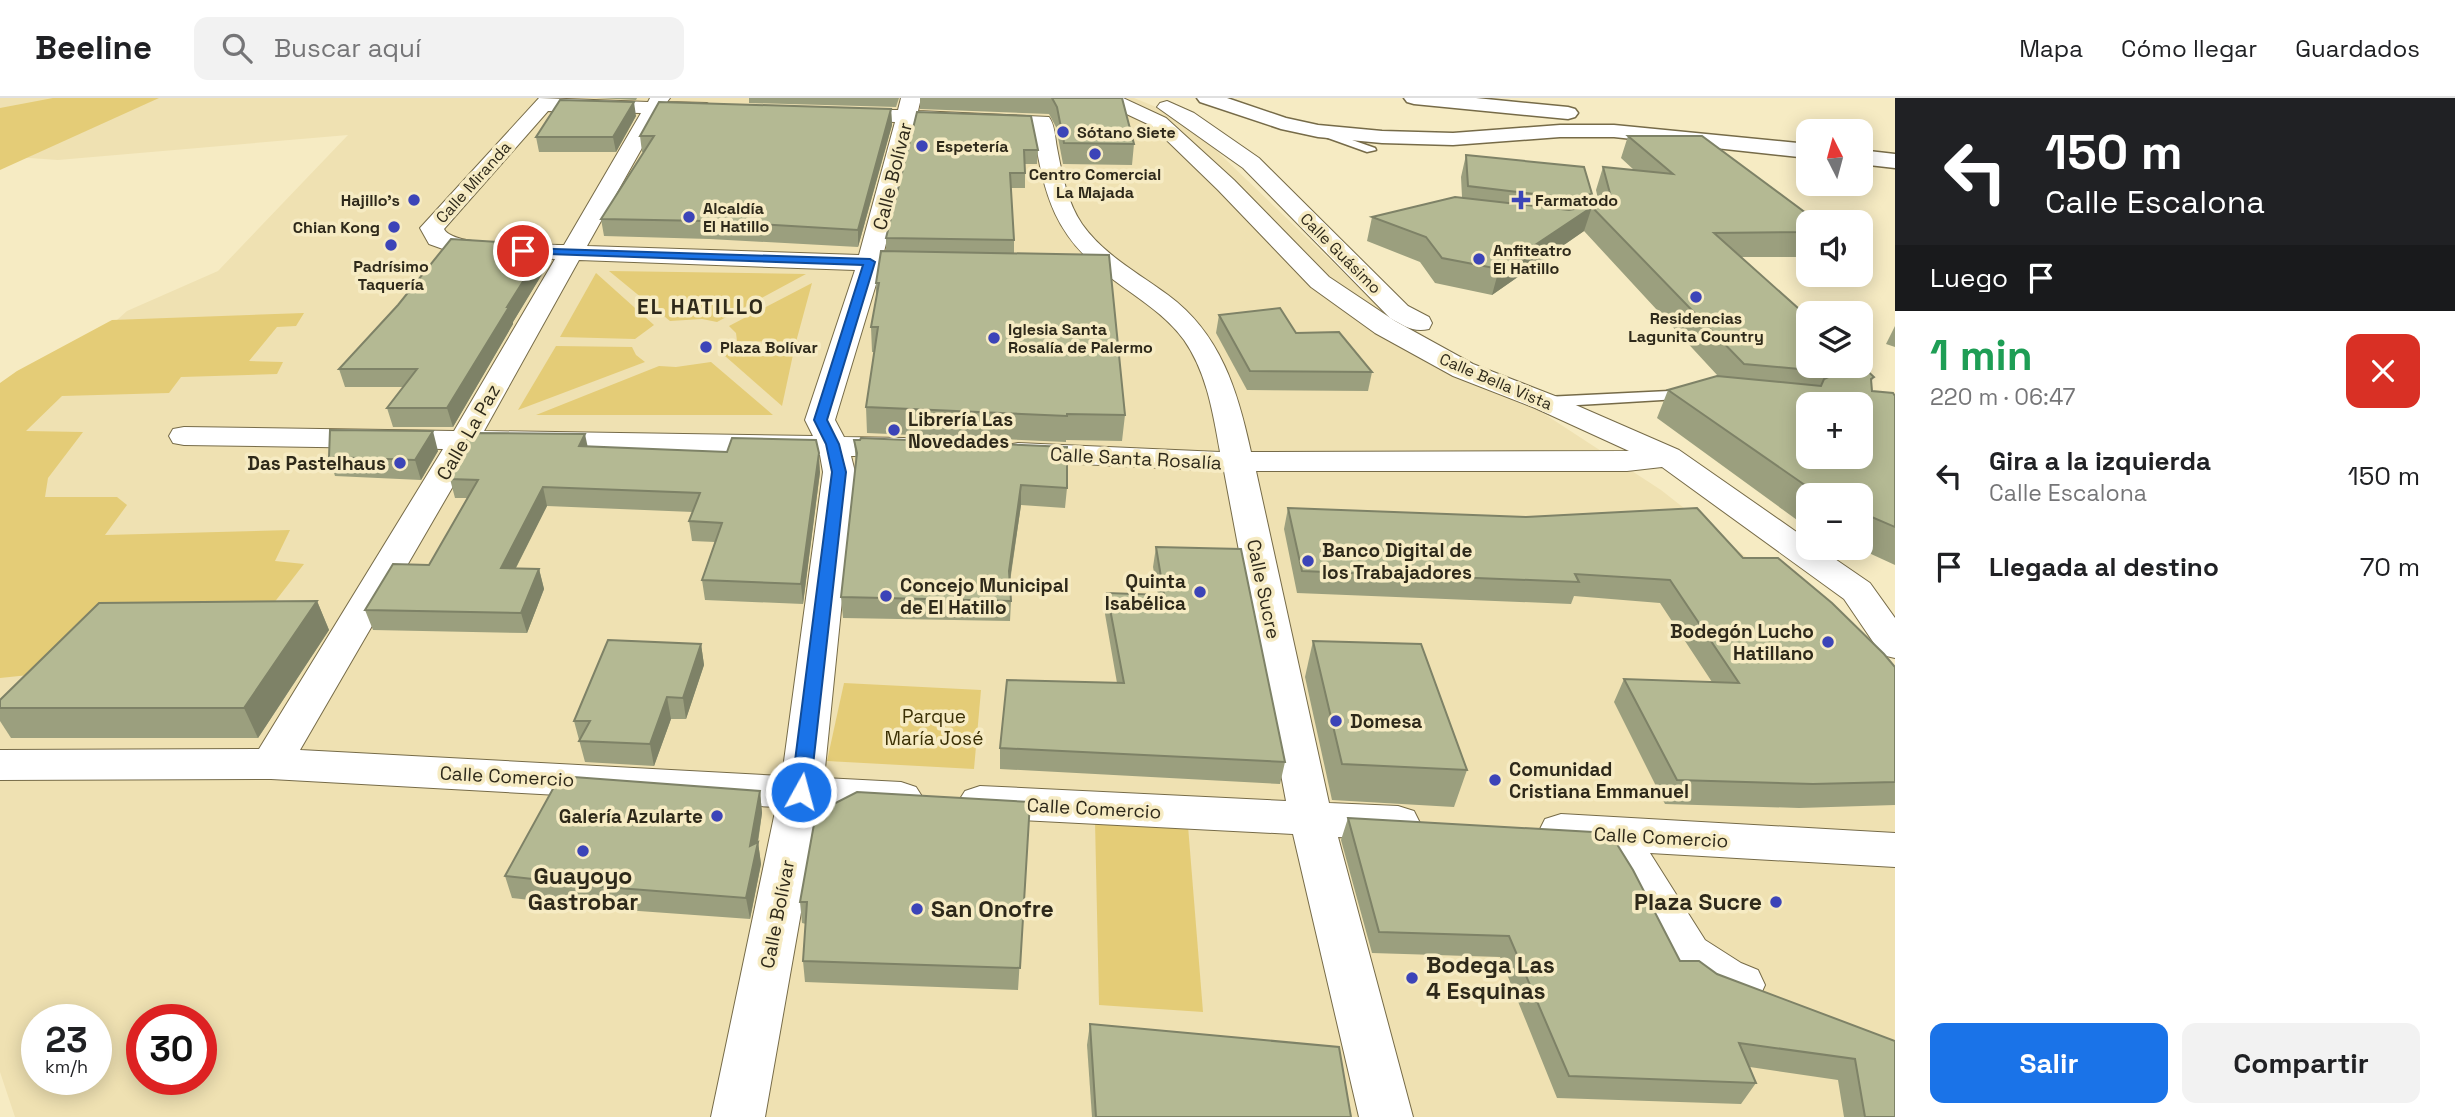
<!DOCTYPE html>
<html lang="es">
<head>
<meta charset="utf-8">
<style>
	:root { --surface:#fff; --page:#f2f2f2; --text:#202124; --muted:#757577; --line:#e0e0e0; --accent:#1a73e8 }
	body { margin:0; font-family:"Space Grotesk",sans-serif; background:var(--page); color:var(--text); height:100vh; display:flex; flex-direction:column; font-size:26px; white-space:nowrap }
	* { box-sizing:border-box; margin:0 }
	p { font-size:23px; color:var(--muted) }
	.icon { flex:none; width:38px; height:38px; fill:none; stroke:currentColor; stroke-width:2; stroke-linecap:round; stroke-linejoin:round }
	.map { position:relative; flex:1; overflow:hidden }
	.drawer { display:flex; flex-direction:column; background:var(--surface); width:560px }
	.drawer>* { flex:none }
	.hud { background:#202124; color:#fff; overflow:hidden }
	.needle { width:46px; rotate:354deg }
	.fabs { position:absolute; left:1796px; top:21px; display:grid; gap:14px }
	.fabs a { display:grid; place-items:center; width:77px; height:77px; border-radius:14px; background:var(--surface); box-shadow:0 4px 18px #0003; font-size:35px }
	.speed { position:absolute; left:21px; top:906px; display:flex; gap:14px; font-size:35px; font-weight:700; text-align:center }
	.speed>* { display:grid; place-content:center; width:91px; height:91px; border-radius:50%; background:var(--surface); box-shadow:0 4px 18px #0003; line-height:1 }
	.speed small { font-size:18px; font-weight:400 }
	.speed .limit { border:10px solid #d22; background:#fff; color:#111 }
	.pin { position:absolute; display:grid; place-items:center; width:60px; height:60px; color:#fff; margin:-30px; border:4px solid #fff; border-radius:50%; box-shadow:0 2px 7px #0007 }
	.me { position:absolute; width:77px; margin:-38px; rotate:7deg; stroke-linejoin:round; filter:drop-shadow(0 0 5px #0008) }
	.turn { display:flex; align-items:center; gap:24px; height:147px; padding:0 35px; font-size:32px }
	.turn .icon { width:91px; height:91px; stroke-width:2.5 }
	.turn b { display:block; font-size:49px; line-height:60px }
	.then { display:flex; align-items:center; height:66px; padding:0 35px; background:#0003; gap:14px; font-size:26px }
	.round { display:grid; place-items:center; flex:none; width:74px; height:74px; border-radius:14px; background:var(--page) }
	.summary { display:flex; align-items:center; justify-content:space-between; height:119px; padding:0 35px }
	h1 { font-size:42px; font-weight:800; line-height:52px; color:#1e9e55 }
	.cta { display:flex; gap:14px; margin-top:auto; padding:14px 35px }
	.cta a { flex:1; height:80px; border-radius:14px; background:var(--accent); color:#fff; font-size:28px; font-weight:800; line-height:80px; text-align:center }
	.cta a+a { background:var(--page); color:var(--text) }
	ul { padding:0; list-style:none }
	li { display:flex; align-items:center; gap:21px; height:91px; padding:0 35px }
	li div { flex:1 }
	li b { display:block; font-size:26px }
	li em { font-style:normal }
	header { display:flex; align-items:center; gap:42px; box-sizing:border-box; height:98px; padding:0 35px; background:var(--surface); border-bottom:2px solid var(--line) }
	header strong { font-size:33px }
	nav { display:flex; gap:38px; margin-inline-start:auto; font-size:24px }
	.search { width:490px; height:63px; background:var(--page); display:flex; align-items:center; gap:18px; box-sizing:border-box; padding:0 24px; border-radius:14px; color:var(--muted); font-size:26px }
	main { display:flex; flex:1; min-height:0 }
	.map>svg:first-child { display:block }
	.built { fill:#efe1b2; fill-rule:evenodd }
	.green { fill:#e4cc77 }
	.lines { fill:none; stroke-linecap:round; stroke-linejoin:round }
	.service-casing { stroke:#766b48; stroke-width:3 }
	.minor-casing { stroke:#766b48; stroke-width:2 }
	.tertiary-casing { stroke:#766b48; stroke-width:3 }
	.service { fill:#fff; fill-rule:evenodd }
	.minor { fill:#fff; fill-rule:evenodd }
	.tertiary { fill:#fff; fill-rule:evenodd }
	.wall { fill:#9b9f7e }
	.shaded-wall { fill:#7e8267 }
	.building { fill:#b4b993; stroke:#7e8267; stroke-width:2; fill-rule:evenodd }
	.route { fill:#1a73e8; stroke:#114b97; stroke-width:2 }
	.poi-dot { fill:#3c44b8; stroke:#f6ebc3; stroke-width:2.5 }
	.labels { text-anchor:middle; stroke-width:7; stroke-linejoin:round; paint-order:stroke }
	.far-poi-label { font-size:16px; font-weight:bold; fill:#2e291a; stroke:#f6ebc3; text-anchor:start }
	.far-street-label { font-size:16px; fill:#2e291a; stroke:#f6ebc3 }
	.street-label { font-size:19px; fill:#2e291a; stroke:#f6ebc3 }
	.poi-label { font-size:19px; font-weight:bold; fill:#2e291a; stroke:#f6ebc3; text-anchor:start }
	.park-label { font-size:19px; fill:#3b3005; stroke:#f6ebc3 }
	.far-district-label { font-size:21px; font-weight:bold; letter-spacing:2px; fill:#2e291a; stroke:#f6ebc3 }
	.near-poi-label { font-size:23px; font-weight:bold; fill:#2e291a; stroke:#f6ebc3; text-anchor:start }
</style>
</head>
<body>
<header>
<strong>Beeline</strong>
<div class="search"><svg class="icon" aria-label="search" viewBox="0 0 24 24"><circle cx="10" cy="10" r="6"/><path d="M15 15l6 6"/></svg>Buscar aquí</div>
<nav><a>Mapa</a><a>Cómo llegar</a><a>Guardados</a></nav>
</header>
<main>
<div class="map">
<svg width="1895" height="1019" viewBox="0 0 1895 1019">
	<rect width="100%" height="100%" fill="#f6ebc3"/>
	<!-- built -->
	<path class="built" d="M0 0H1134L1166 13 1197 34 1377 207 1661 392 1787 491 1895 590V1019H15L0 974V327L127 213 218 173 348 37 58 62 0 58ZM37 922H96V982H37ZM142 922H201V982H142Z"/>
	<!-- green -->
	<g class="green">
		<path d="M53 0H159L0 72V10Z"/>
		<path d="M609 173 806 176 717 224 702 221 670 223Z"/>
		<path d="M596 175 654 227 635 241 560 239Z"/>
		<path d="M812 185 796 244 737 243 736 235 729 228Z"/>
		<path d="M304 215 296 228 277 229 249 263 283 264 277 276 181 279 169 295 62 298 26 333 83 334 48 380 45 399H117L127 407 105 437 290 432 275 463 304 466 270 510 58 574 0 580V285L17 273 112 222Z"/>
		<path d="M556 248 632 249 636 257 645 264 518 312Z"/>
		<path d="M733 251 794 252 782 308 725 258Z"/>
		<path d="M711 264 773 317H536L659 268 676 269Z"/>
		<path d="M844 585 981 592 974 671 827 663Z"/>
		<path d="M1095 723 1188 728 1203 914 1099 907Z"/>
	</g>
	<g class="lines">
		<!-- service casing -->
		<g class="service-casing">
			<g id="service">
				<path d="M1318 30 1375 50 1376 52 1367 54 1314 35 1313 33Z"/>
				<path d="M1690 292 1695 294 1698 297 1695 300 1545 309 1537 304 1545 299Z"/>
			</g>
		</g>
		<!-- minor casing -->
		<g class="minor-casing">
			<g id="minor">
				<path d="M539 0 648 4 650 0H670L667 4 707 5 717 11 707 17 661 16 587 148 859 157 895 24 842 22 835 20 832 16 835 12H898L901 0H921L918 13 1049 19C1055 27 1055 40 1057 50 1062 76 1067 104 1082 126 1104 157 1138 175 1168 197 1221 236 1238 294 1251 354L1629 353 1535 310 1453 278 1375 235 1311 189 1218 92 1152 28 1101 4 1098 0H1123L1166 20 1234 82 1329 179 1395 223 1473 266 1555 298 1679 352 1808 442V450H1819L1870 485 1895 520V560L1882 557 1844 501 1662 369 1627 373H1256L1329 705 1398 708 1414 713 1420 725 1414 737 1398 742 1338 739 1413 1019H1359L1293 736 980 720 965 715 958 704 965 693 980 688 1286 703 1224 373 1018 363 1007 361 1002 354 1007 347 1018 345 1220 354C1213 315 1207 275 1184 242 1166 217 1139 201 1115 183 1054 140 1044 98 1033 29L915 24 883 158 903 161 906 166 903 171 880 173 835 322 844 339 904 340 915 342 920 349 915 356 904 358H851L855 374 824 680 901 684 916 689 923 700 916 711 901 716 819 712 765 1019H711L776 709 271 681 0 682V652L259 651 443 351 184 347 173 345 169 338 173 331 184 329 454 333 555 161 454 155 429 146 420 130ZM548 13 641 15 564 147C541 146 453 150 444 131ZM579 162 855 172 805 322 813 338 484 333ZM474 352 820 357 823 374 782 678 300 652Z"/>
				<path d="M1167 3 1194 15 1259 60 1408 208 1429 219 1432 225 1429 231C1413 235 1403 227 1390 220L1243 70 1157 9 1160 5Z"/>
				<path d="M1561 716 1895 735V769L1650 755 1705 842 1741 865 1758 872 1765 887 1758 902 1740 908 1705 895 1671 870 1601 752 1561 750 1545 745 1539 733 1545 721Z"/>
			</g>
		</g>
		<!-- tertiary casing -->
		<g class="tertiary-casing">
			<g id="tertiary">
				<path d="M1197 0H1227L1286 20 1318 27 1382 33 1453 35 1560 27H1614L1808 46V60L1614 39H1560L1453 47 1382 45 1318 39 1281 31 1200 4Z"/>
				<path d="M1404 0H1476L1568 9 1575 11 1578 15 1575 19 1568 21 1414 6 1407 4Z"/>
				<path d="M1860 52 1895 56V70L1860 66Z"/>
			</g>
		</g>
		<!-- service -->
		<use href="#service" class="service"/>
		<!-- minor -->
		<use href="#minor" class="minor"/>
		<!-- tertiary -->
		<use href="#tertiary" class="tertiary"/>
	</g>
	<!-- wall -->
	<g class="wall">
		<path d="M596 0H637L636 2Z"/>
		<path d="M749 0H899L896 9 749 5Z"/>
		<path d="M920 0H1122L1134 46 1132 67 1063 66 1056 29 1049 16 920 11Z"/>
		<path d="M891 11 892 27 858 149 709 141 604 138 601 121 644 54H642L640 38Z"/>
		<path d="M917 14 1038 52 1037 66H1025V90H1011L1014 142V155L1125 317 1122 343 1066 342V344L867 335 866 309 874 254H872L871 229 876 202V185L886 153V140Z"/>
		<path d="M636 18 616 54H539L536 39Z"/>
		<path d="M1628 38 1808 124V159H1741L1874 279 1871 284 1872 293 1895 298V467L1858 450H1860V397H1808V427L1797 422 1657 320 1668 292 1718 278 1584 133 1492 197 1435 185 1420 164 1367 143 1372 119 1462 99 1461 79 1466 57 1592 96 1588 108 1599 106 1596 92 1603 69 1634 72 1621 60Z"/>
		<path d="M546 147 550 163 513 224V226L453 329H393L387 310 403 289H345L339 271Z"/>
		<path d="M1219 217 1296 235 1372 274 1368 293 1247 292 1216 235Z"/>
		<path d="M1895 228V249L1886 246Z"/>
		<path d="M854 342 1067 390 1065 410 1021 407 1010 484 1011 503 1010 523 843 520 841 499 856 365Z"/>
		<path d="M588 349 820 374 803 506 705 502 702 482 715 444 692 443 689 423 693 414 547 408 516 470 539 471 544 491 527 535 373 532 365 512 429 467 467 400H455L450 381 455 371 453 364Z"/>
		<path d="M438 353 421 382 335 378 329 359Z"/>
		<path d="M1288 410 1743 460 1895 569V707L1799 710 1665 706 1614 604 1624 581 1712 584 1660 505 1574 498 1571 506 1297 495 1284 431Z"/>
		<path d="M1156 449 1285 664 1280 686 1000 671V650L1117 585 1105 516 1107 495 1158 497 1153 469Z"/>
		<path d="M317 503 329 532 258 640H11L0 623V602Z"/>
		<path d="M1313 543 1467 672 1454 709 1332 702 1305 579Z"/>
		<path d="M701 546 704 567 686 621H671L654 668 585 664 574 623Z"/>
		<path d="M760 693 762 715 758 745V744L761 766 750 821 611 811 512 800 505 778Z"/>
		<path d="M1030 704 1018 892 805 884 803 863 806 826 802 825 800 804Z"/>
		<path d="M1348 720 1680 863 1717 876 1895 943V1019H1844L1838 982 1750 969 1756 985 1741 1006 1557 1000 1500 859 1372 855 1341 742Z"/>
		<path d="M1090 926 1351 1019H1092L1087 947Z"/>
	</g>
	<!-- shaded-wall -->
	<g class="shaded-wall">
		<path d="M634 4 636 18 616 54 613 39Z"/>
		<path d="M891 11 892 27 858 149V132Z"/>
		<path d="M1592 96 1587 113 1592 109 1584 133 1492 197 1499 171 1562 122 1569 100Z"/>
		<path d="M546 147 550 163 513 224V226L453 329 447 310 507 209Z"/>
		<path d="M433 333 438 353 421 382 415 362Z"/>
		<path d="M585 336 589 355 579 348Z"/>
		<path d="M819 355 820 374 803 506 801 486Z"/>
		<path d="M1021 387V407L1008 494 1009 473Z"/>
		<path d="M543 389 547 408 506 489 501 470Z"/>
		<path d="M539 471 544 491 527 535 521 515Z"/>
		<path d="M317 503 329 532 258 640 244 610Z"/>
		<path d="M701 546 704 567 686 621 683 600Z"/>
		<path d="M667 599 671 621 654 668 650 646Z"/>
		<path d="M760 693 762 715 755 761 758 744 761 766 750 821 746 800 750 748Z"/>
	</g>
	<!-- building -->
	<g class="building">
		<path d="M1052 0H1122L1134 46 1064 45 1057 9Z"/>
		<path d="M560 2 634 4 613 39H536Z"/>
		<path d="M659 4 891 11 858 132 707 123 601 121 654 38H640Z"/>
		<path d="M917 14 1031 18 1038 52H1024L1025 75H1010L1014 142 886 140Z"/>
		<path d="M1628 38H1702L1818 124H1808V134L1714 135 1808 219V268H1860V266L1874 279 1871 281 1872 293 1893 295 1895 298V429L1860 414V397H1823L1812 392 1668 292 1717 278 1821 288 1824 281 1831 278 1821 273 1744 266 1592 109 1499 171 1442 160 1426 139 1372 119 1455 99 1569 112 1607 105 1611 99 1603 69 1673 76ZM1808 306H1860V359H1808Z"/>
		<path d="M1466 57 1584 69 1592 96 1569 100 1468 88Z"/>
		<path d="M451 141 546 147 507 209H509L447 310H387L417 271H339L398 207Z"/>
		<path d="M881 153 1109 157 1125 317 1067 316V318L866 309 878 229H871L879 185H876Z"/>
		<path d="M1280 210 1296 235 1339 234 1372 274 1250 273 1219 217Z"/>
		<path d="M330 332 433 333 415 362 329 359Z"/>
		<path d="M471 335 585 336 579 348 727 354 732 340 816 342 819 355 801 486 702 482 722 425 689 423 700 395 543 389 501 470 539 471 521 515 365 512 393 466 429 467 478 382 450 381 460 364H453Z"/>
		<path d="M861 340 1067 349V390L1021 387 1009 473 1011 503 841 499 857 355 854 342H860Z"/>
		<path d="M1288 410 1526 419 1697 410 1743 460H1778L1832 505 1884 556 1895 569V684L1813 686 1677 682 1624 581 1739 585 1670 482 1575 476 1579 484 1302 473Z"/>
		<path d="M1156 449 1241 451 1285 664 1000 650 1007 582 1124 585 1107 495 1164 497Z"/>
		<path d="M317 503 244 610H0V602L99 505Z"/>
		<path d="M608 542 701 546 683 600 667 599 650 646 579 643 590 623H574Z"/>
		<path d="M1313 543 1421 546 1467 672 1342 666Z"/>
		<path d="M560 678 760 693 750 748 758 744 746 800 605 789 505 778Z"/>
		<path d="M857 694 1030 704 1020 870 803 863 807 804H800L816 715Z"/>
		<path d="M1348 720 1610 735 1633 772 1680 863H1699L1717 876 1895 943V1019H1865L1855 961 1739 945 1756 985 1569 978 1509 838 1379 834Z"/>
		<path d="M1090 926 1339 949 1351 1019H1096Z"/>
	</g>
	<!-- route -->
	<path class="route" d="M523 150 870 161 875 164 827 322 839 346 846 374 810 694 807 699H794L791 694 832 374 826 346 814 322 863 167 519 155 518 153Z"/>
	<!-- markers -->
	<g class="poi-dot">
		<circle cx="1063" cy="34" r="7"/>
		<circle cx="922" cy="48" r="7"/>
		<circle cx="1095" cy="56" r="7"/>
		<circle cx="414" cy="102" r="7"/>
		<path d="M1517.5 91.5h7v7h7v7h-7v7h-7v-7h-7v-7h7z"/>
		<circle cx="689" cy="119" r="7"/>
		<circle cx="394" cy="129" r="7"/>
		<circle cx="391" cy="147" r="7"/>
		<circle cx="1479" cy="161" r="7"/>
		<circle cx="1696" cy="199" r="7"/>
		<circle cx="994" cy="240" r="7"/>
		<circle cx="706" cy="249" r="7"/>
		<circle cx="894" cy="332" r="7"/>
		<circle cx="400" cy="365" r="7"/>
		<circle cx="1308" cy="463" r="7"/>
		<circle cx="1200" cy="494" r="7"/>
		<circle cx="886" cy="498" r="7"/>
		<circle cx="1828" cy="544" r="7"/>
		<circle cx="1336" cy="623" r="7"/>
		<circle cx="1495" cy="682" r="7"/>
		<circle cx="717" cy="718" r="7"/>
		<circle cx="583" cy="753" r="7"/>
		<circle cx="1776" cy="804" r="7"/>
		<circle cx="917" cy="811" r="7"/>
		<circle cx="1412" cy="880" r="7"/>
	</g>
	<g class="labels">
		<!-- far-poi labels -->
		<g class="far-poi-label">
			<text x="1077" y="40">Sótano Siete</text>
			<text x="936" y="54">Espetería</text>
			<text x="1095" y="82" text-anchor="middle">Centro Comercial<tspan x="1095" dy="18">La Majada</tspan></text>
			<text x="400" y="108" text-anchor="end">Hajillo's</text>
			<text x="1535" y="108">Farmatodo</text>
			<text x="703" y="116">Alcaldía<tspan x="703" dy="18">El Hatillo</tspan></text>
			<text x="380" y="135" text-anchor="end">Chian Kong</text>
			<text x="1493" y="158">Anfiteatro<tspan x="1493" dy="18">El Hatillo</tspan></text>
			<text x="391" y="174" text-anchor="middle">Padrísimo<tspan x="391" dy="18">Taquería</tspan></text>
			<text x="1696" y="226" text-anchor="middle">Residencias<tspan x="1696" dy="18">Lagunita Country</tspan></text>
			<text x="1008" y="237">Iglesia Santa<tspan x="1008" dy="18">Rosalía de Palermo</tspan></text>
			<text x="720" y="255">Plaza Bolívar</text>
		</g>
		<!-- far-street labels -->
		<g class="far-street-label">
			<text transform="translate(473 84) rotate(-48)" y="6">Calle Miranda</text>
			<text transform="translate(1341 155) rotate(45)" y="6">Calle Guásimo</text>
			<text transform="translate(1496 283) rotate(23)" y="6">Calle Bella Vista</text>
		</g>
		<!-- street labels -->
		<g class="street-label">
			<text transform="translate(892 78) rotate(-76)" y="7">Calle Bolívar</text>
			<text transform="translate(468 334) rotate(-60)" y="7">Calle La Paz</text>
			<text transform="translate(1136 360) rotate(3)" y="7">Calle Santa Rosalía</text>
			<text transform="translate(1264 491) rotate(78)" y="7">Calle Sucre</text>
			<text transform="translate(507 678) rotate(3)" y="7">Calle Comercio</text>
			<text transform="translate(1094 710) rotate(3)" y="7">Calle Comercio</text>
			<text transform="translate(1661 739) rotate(3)" y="7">Calle Comercio</text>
			<text transform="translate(777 816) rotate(-79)" y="7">Calle Bolívar</text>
		</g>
		<!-- poi labels -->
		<g class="poi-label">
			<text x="908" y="328">Librería Las<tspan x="908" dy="22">Novedades</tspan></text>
			<text x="386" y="372" text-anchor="end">Das Pastelhaus</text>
			<text x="1322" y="459">Banco Digital de<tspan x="1322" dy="22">los Trabajadores</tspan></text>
			<text x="1186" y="490" text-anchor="end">Quinta<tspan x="1186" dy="22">Isabélica</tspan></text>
			<text x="900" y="494">Concejo Municipal<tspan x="900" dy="22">de El Hatillo</tspan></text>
			<text x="1814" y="540" text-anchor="end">Bodegón Lucho<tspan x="1814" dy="22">Hatillano</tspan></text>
			<text x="1350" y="630">Domesa</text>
			<text x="1509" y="678">Comunidad<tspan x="1509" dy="22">Cristiana Emmanuel</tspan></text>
			<text x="703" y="725" text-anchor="end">Galería Azularte</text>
		</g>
		<!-- park labels -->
		<g class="park-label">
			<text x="934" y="625">Parque<tspan x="934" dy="22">María José</tspan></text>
		</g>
		<!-- far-district labels -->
		<g class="far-district-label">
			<text x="701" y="216">EL HATILLO</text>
		</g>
		<!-- near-poi labels -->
		<g class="near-poi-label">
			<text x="583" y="786" text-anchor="middle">Guayoyo<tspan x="583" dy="26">Gastrobar</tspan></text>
			<text x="1762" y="812" text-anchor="end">Plaza Sucre</text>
			<text x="931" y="819">San Onofre</text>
			<text x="1426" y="875">Bodega Las<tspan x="1426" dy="26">4 Esquinas</tspan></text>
		</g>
	</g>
</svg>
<div class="fabs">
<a><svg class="needle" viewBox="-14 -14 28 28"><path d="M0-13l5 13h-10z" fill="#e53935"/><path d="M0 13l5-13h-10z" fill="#757577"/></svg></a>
<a><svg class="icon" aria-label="sound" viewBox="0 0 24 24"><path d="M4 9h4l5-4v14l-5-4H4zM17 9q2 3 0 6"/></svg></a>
<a><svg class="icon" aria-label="layers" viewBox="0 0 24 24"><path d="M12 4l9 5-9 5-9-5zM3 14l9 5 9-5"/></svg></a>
<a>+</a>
<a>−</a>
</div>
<div class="speed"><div>23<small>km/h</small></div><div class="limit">30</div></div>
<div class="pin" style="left:523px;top:153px;background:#d93025"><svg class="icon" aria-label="arrive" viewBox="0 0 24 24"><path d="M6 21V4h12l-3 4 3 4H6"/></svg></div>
<svg class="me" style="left:801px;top:694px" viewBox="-20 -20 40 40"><circle r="17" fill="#1a73e8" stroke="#fff" stroke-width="3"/><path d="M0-11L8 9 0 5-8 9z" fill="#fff"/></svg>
</div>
<section class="drawer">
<div class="hud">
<div class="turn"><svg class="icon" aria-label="left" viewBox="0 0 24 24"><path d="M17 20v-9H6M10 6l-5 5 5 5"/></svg><div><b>150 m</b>Calle Escalona</div></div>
<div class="then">Luego<svg class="icon" aria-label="arrive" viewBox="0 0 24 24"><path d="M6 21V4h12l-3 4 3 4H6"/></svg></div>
</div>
<div class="summary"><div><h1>1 min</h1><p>220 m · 06:47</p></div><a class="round" style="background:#d93025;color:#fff"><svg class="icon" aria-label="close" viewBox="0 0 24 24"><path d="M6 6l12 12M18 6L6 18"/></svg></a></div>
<ul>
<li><svg class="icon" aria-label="left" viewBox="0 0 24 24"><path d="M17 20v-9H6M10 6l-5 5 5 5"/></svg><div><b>Gira a la izquierda</b><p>Calle Escalona</p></div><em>150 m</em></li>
<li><svg class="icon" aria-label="arrive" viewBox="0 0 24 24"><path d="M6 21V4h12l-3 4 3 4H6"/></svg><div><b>Llegada al destino</b></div><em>70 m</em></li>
</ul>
<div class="cta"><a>Salir</a><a>Compartir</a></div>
</section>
</main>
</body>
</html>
